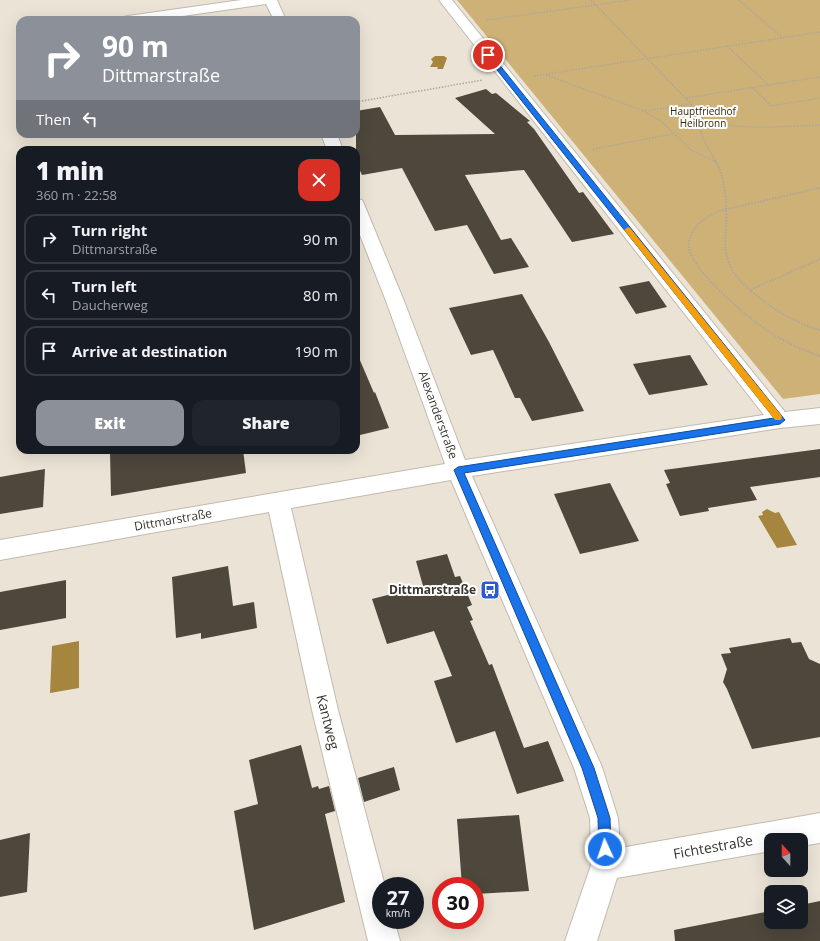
<!DOCTYPE html>
<html lang="en">
<head>
<meta charset="utf-8">
<style>
	:root { --surface:#171b24; --page:#20242c; --text:#f1f3f6; --muted:#9ea1a6; --line:#363941; --accent:#8c9099 }
	body { margin:0; font-family:"Open Sans",sans-serif; background:var(--page); color:var(--text); height:100vh; display:flex; flex-direction:column; font-size:15px; white-space:nowrap }
	* { box-sizing:border-box; margin:0 }
	p { font-size:13px; color:var(--muted) }
	.icon { flex:none; width:22px; height:22px; fill:none; stroke:currentColor; stroke-width:2; stroke-linecap:round; stroke-linejoin:round }
	.map { position:relative; flex:1; overflow:hidden }
	.details { position:absolute; left:16px; top:146px; width:344px; height:308px; display:flex; flex-direction:column; background:var(--surface); border-radius:12px; box-shadow:0 4px 16px #0002 }
	.details>* { flex:none }
	.hud { position:absolute; left:16px; top:16px; width:344px; height:122px; border-radius:12px; box-shadow:0 4px 16px #0002; background:#8c9099; color:#fff; overflow:hidden }
	.needle { width:26px; rotate:339deg }
	.controls { position:absolute; left:764px; top:833px; display:grid; gap:8px }
	.controls a { display:grid; place-items:center; width:44px; height:44px; border-radius:8px; background:var(--surface); box-shadow:0 4px 16px #0002; font-size:20px }
	.speed { position:absolute; left:372px; top:877px; display:flex; gap:8px; font-size:20px; font-weight:700; text-align:center }
	.speed>* { display:grid; place-content:center; width:52px; height:52px; border-radius:50%; background:var(--surface); box-shadow:0 4px 16px #0002; line-height:1 }
	.speed small { font-size:10px; font-weight:400 }
	.speed .limit { border:6px solid #d22; background:#fff; color:#111 }
	.pin { position:absolute; display:grid; place-items:center; width:34px; height:34px; color:#fff; margin:-17px; border:2px solid #fff; border-radius:50%; box-shadow:0 1px 4px #0007 }
	.me { position:absolute; width:44px; margin:-22px; rotate:357deg; stroke-linejoin:round; filter:drop-shadow(0 0 3px #0008) }
	.turn { display:flex; align-items:center; gap:14px; height:84px; padding:0 20px; font-size:18px }
	.turn .icon { width:52px; height:52px; stroke-width:2.5 }
	.turn b { display:block; font-size:28px; line-height:34px }
	.then { display:flex; align-items:center; height:38px; padding:0 20px; background:#0003; gap:8px; font-size:15px }
	.round { display:grid; place-items:center; flex:none; width:42px; height:42px; border-radius:12px; background:var(--page) }
	.head { display:flex; align-items:center; justify-content:space-between; height:68px; padding:0 20px }
	h1 { font-size:24px; font-weight:800; line-height:30px }
	.primary-button { display:flex; gap:8px; margin-top:auto; padding:8px 20px }
	.primary-button a { flex:1; height:46px; border-radius:12px; background:var(--accent); color:#fff; font-size:16px; font-weight:800; line-height:46px; text-align:center }
	.primary-button a+a { background:var(--page); color:var(--text) }
	ul { padding:0; list-style:none }
	li { display:flex; align-items:center; gap:12px; height:50px; margin:0 8px 6px; padding:0 12px; border:2px solid var(--line); border-radius:12px }
	li div { flex:1 }
	li b { display:block; font-size:15px }
	li em { font-style:normal }
	.map>svg:first-child { display:block }
	.green { fill:#ceb176 }
	.water { fill:#a6853f }
	.building { fill:#4d473c }
	.lines { fill:none; stroke-linecap:round; stroke-linejoin:round }
	.minor-casing { stroke:#c1baad; stroke-width:2 }
	.path-far1 { stroke:#aca69c; stroke-width:1.5; stroke-dasharray:1.5 1.5; stroke-linecap:butt }
	.path { stroke:#aca69c; stroke-width:2; stroke-dasharray:1.5 1.5; stroke-linecap:butt }
	.minor { fill:#fff; fill-rule:evenodd }
	.route { fill:#1a73e8; stroke:#114b97 }
	.slow { fill:#f59e0b }
	.labels { text-anchor:middle; stroke-width:4; stroke-linejoin:round; paint-order:stroke }
	.far-park-label { font-size:10px; fill:#362808; stroke:#fff }
	.street-label { font-size:12px; fill:#383530; stroke:#fff }
	.poi-label { font-size:12px; font-weight:bold; fill:#383530; stroke:#fff; text-anchor:end }
	.near-street-label { font-size:14px; fill:#383530; stroke:#fff }
</style>
</head>
<body>
<div class="map">
<svg width="820" height="941" viewBox="0 0 820 941">
	<rect width="100%" height="100%" fill="#ebe4d6"/>
	<!-- green -->
	<path class="green" d="M457 0H820V394L783 399Z"/>
	<!-- water -->
	<g class="water">
		<path d="M435 56H444L447 58 443 69H437L438 67H430L433 62 431 59Z"/>
		<path d="M767 509 775 513 779 512 797 545 777 548 758 516 763 515 762 512Z"/>
		<path d="M79 641V688L50 693 52 646Z"/>
	</g>
	<!-- building -->
	<g class="building">
		<path d="M486 89 492 94 496 93 530 121 527 122 534 129 579 193 583 192 614 234 572 242 524 170 465 175 501 240 511 238 529 267 494 274 467 225 435 231 402 168 362 175 356 162V111L380 107 395 135 495 134 455 98Z"/>
		<path d="M649 281 667 307 636 314 619 287Z"/>
		<path d="M522 294 549 342 584 411 532 421 520 398H515L493 350 471 355 449 308Z"/>
		<path d="M356 351 374 393 375 392 389 428 356 436Z"/>
		<path d="M690 355 708 385 649 395 633 364Z"/>
		<path d="M820 449V477L750 487 757 500 708 508 709 511 680 516 666 484 670 483 664 470Z"/>
		<path d="M122 450H243L246 473 111 496 110 452Z"/>
		<path d="M45 469 43 507 0 514V477Z"/>
		<path d="M610 483 639 541 580 554 554 494Z"/>
		<path d="M447 554 455 577 460 576 472 605 467 607 473 620 470 621 489 665 492 664 524 748 548 741 564 781 517 794 495 731 456 743 434 681 452 676 434 631 387 644 372 599 423 586 416 561Z"/>
		<path d="M228 566 233 606 254 602 257 628 201 639V633L176 638 172 577Z"/>
		<path d="M66 580V618L0 630V592Z"/>
		<path d="M790 638 792 643 801 642 809 659 820 664V737L752 749 727 689 723 682 727 669 721 654 731 653 729 648Z"/>
		<path d="M301 745 312 788 318 786 319 789 329 786 335 811 325 814 345 902 254 930 234 811 258 804 249 760Z"/>
		<path d="M394 767 400 790 364 802 358 778Z"/>
		<path d="M519 815 529 891 475 894V886H462L457 819Z"/>
		<path d="M30 833 27 892 0 897V840Z"/>
		<path d="M820 901V941H675L674 930 771 911V922H801V905Z"/>
	</g>
	<g class="lines">
		<!-- minor casing -->
		<g class="minor-casing">
			<g id="minor">
				<path d="M241 0H277L286 20H274L266 4 155 20H122L123 17 128 16Z"/>
				<path d="M439 0H452L785 412 820 408V424L780 428 472 476 602 767 618 818 620 848 820 813V843L801 846V840H771V851L617 878 597 941H565L591 865 590 818 574 768 451 480 291 508 338 710 385 886H381V920H394L400 941H368L312 710 269 512 0 560V540L445 464 386 301 356 225V199L362 200 364 204 404 301 465 460 764 415Z"/>
				<path d="M321 134H337L343 150H327Z"/>
			</g>
		</g>
		<!-- path-far1 -->
		<g class="path-far1">
			<path d="M591 0 691 104 644 111"/>
			<path d="M739 0 782 37"/>
			<path d="M487 20 631 0"/>
			<path d="M727 46 768 85 820 77"/>
			<path d="M546 75 644 111 662 122 691 150 716 162"/>
			<path d="M534 76 820 32"/>
			<path d="M753 88 771 106 820 98"/>
			<path d="M686 98 768 85"/>
			<path d="M356 102 483 80"/>
			<path d="M691 104C695 110 699 117 705 120 730 131 792 126 820 125"/>
			<path d="M700 116C696 132 709 148 716 162"/>
			<path d="M593 149 673 134"/>
		</g>
		<!-- path -->
		<g class="path">
			<path d="M714 161 716 162"/>
			<path d="M716 161C726 180 727 207 726 227 725 243 724 255 732 269 736 277 744 284 750 290"/>
			<path d="M820 188C796 193 773 199 749 204 734 208 718 209 706 218 696 225 687 236 689 248 693 272 750 320 771 333 786 342 803 350 820 356"/>
			<path d="M820 259 750 290C771 308 793 322 820 330"/>
		</g>
		<!-- minor -->
		<use href="#minor" class="minor"/>
	</g>
	<!-- route -->
	<path class="route" d="M486 53H490L785 420 780 424 464 473 594 768 610 818 611 849 609 854 605 856 601 854 599 849 598 818 582 768 454 470 458 467 774 418 486 56Z"/>
	<!-- slow -->
	<path class="slow" d="M628 227 630 228 781 415 782 417 781 420H775L625 231 624 230Z"/>
	<!-- icons -->
	<defs>
		<g id="bus-square" transform="scale(1)"><rect x="-9" y="-9" width="18" height="18" rx="4" fill="#2c5cca" stroke="#fff"/><path d="M-5-6H5V4H4V6H2V4H-2V6H-4V4H-5ZM-3.5-4V0h7V-4ZM-3.5 1.2v1.5H-2V1.2ZM2 1.2v1.5H3.5V1.2Z" fill="#fff"/></g>
	</defs>
	<g fill-rule="evenodd">
		<use href="#bus-square" x="490" y="590"/>
	</g>
	<g class="labels">
		<!-- far-park labels -->
		<g class="far-park-label">
			<text x="703" y="115">Hauptfriedhof<tspan x="703" dy="12">Heilbronn</tspan></text>
		</g>
		<!-- street labels -->
		<g class="street-label">
			<text transform="translate(438 415) rotate(70)" y="4">Alexanderstraße</text>
			<text transform="translate(173 520) rotate(-10)" y="4">Dittmarstraße</text>
		</g>
		<!-- poi labels -->
		<g class="poi-label">
			<text x="476" y="594">Dittmarstraße</text>
		</g>
		<!-- near-street labels -->
		<g class="near-street-label">
			<text transform="translate(328 722) rotate(76)" y="5">Kantweg</text>
			<text transform="translate(713 847) rotate(-10)" y="5">Fichtestraße</text>
		</g>
	</g>
</svg>
<div class="controls">
<a><svg class="needle" viewBox="-14 -14 28 28"><path d="M0-13l5 13h-10z" fill="#e53935"/><path d="M0 13l5-13h-10z" fill="#9ea1a6"/></svg></a>
<a><svg class="icon" aria-label="layers" viewBox="0 0 24 24"><path d="M12 4l9 5-9 5-9-5zM3 14l9 5 9-5"/></svg></a>
</div>
<div class="speed"><div>27<small>km/h</small></div><div class="limit">30</div></div>
<div class="pin" style="left:488px;top:55px;background:#d93025"><svg class="icon" aria-label="arrive" viewBox="0 0 24 24"><path d="M6 21V4h12l-3 4 3 4H6"/></svg></div>
<svg class="me" style="left:605px;top:849px" viewBox="-20 -20 40 40"><circle r="17" fill="#1a73e8" stroke="#fff" stroke-width="3"/><path d="M0-11L8 9 0 5-8 9z" fill="#fff"/></svg>
<div class="hud">
<div class="turn"><svg class="icon" aria-label="right" viewBox="0 0 24 24"><path d="M7 20v-9h11M14 6l5 5-5 5"/></svg><div><b>90 m</b>Dittmarstraße</div></div>
<div class="then">Then<svg class="icon" aria-label="left" viewBox="0 0 24 24"><path d="M17 20v-9H6M10 6l-5 5 5 5"/></svg></div>
</div>
<section class="details">
<div class="head"><div><h1>1 min</h1><p>360 m · 22:58</p></div><a class="round" style="background:#d93025;color:#fff"><svg class="icon" aria-label="close" viewBox="0 0 24 24"><path d="M6 6l12 12M18 6L6 18"/></svg></a></div>
<ul>
<li><svg class="icon" aria-label="right" viewBox="0 0 24 24"><path d="M7 20v-9h11M14 6l5 5-5 5"/></svg><div><b>Turn right</b><p>Dittmarstraße</p></div><em>90 m</em></li>
<li><svg class="icon" aria-label="left" viewBox="0 0 24 24"><path d="M17 20v-9H6M10 6l-5 5 5 5"/></svg><div><b>Turn left</b><p>Daucherweg</p></div><em>80 m</em></li>
<li><svg class="icon" aria-label="arrive" viewBox="0 0 24 24"><path d="M6 21V4h12l-3 4 3 4H6"/></svg><div><b>Arrive at destination</b></div><em>190 m</em></li>
</ul>
<div class="primary-button"><a>Exit</a><a>Share</a></div>
</section>
</div>
</body>
</html>
